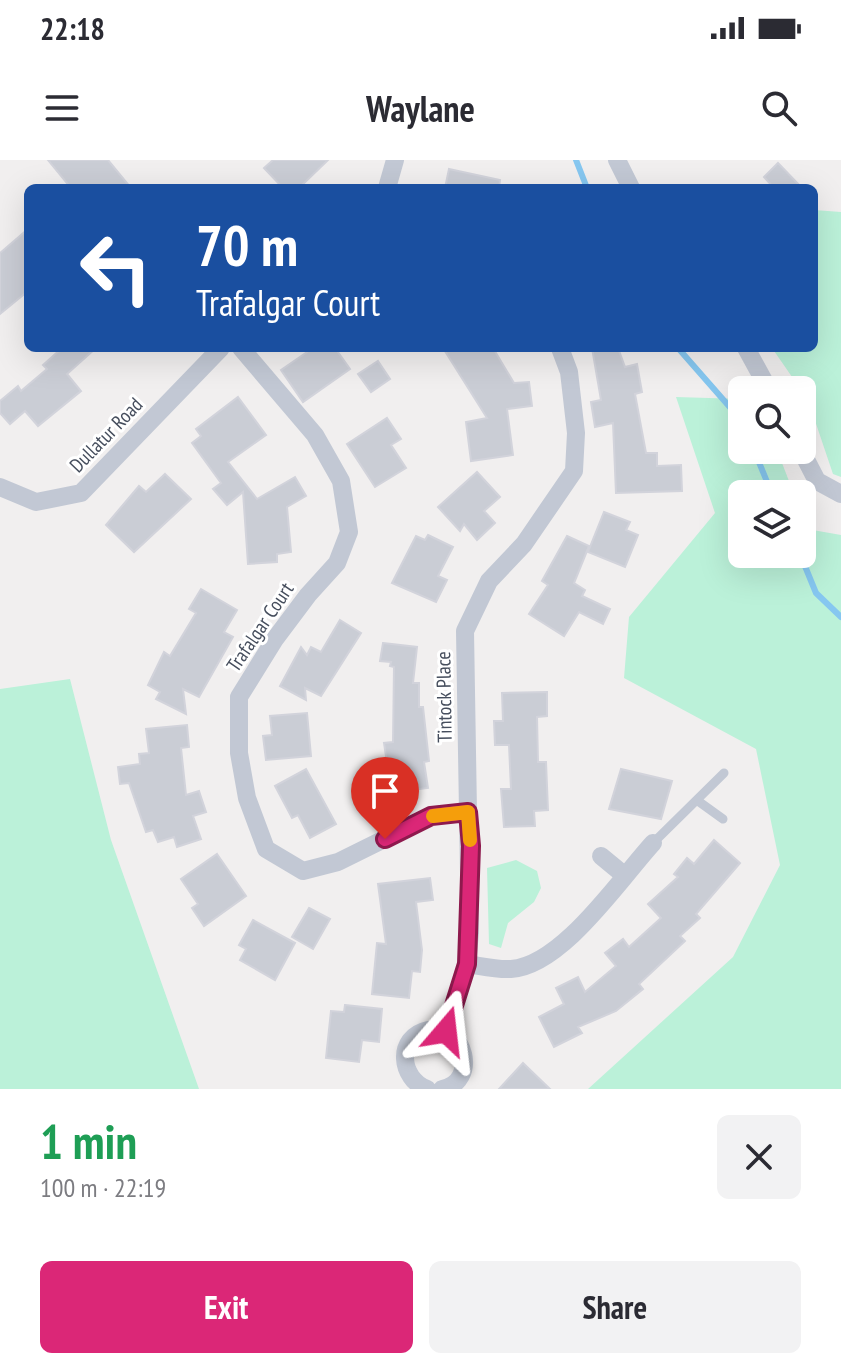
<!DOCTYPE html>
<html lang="en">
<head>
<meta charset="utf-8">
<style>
	:root { --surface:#fff; --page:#f2f2f3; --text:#2b2b33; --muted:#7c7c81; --accent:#db2777 }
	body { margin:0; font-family:"PT Sans Narrow",sans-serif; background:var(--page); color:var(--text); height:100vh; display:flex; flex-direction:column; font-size:30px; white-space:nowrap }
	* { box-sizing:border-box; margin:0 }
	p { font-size:26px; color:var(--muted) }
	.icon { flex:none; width:44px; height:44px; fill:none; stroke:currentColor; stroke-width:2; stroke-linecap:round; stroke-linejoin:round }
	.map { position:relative; height:929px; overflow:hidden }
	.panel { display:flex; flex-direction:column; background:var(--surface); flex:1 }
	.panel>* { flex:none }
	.top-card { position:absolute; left:24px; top:24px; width:794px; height:168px; border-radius:12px; box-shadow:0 8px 32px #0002; background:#1a4fa0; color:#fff; overflow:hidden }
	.buttons { position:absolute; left:728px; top:216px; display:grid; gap:16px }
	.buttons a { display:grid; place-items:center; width:88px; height:88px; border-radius:12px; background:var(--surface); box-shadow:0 8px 32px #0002; font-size:40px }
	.pin { position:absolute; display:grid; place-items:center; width:68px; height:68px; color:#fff; margin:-82px -34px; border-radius:50% 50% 50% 0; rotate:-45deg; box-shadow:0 0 8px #0007 }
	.pin .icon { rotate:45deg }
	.me { position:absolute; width:88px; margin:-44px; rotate:17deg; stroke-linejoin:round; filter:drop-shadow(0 0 6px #0008) }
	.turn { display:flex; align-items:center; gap:28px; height:168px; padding:0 40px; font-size:36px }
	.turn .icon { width:104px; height:104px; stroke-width:2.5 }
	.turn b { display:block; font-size:56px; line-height:68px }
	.round { display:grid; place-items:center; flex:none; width:84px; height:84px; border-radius:12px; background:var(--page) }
	.headline { display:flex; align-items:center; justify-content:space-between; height:136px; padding:0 40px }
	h1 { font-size:48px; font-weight:800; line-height:60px; color:#1e9e55 }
	.cta { display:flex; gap:16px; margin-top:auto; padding:16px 40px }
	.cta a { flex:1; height:92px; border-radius:12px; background:var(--accent); color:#fff; font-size:32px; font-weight:800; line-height:92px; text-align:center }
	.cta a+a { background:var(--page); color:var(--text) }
	.status { display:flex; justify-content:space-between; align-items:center; height:56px; padding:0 40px; background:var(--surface); direction:ltr }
	.status svg { height:22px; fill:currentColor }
	header { display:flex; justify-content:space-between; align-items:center; height:104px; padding:0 40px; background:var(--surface); font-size:36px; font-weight:800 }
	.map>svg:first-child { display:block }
	.green { fill:#bbf1d9 }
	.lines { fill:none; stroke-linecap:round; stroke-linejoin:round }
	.stream { stroke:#86c7f0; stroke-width:6 }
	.building { fill:#cacdd5; stroke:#d2d3db; stroke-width:2 }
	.lane { stroke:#c2c8d4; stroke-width:9 }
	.street { stroke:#c2c8d4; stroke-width:18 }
	.route-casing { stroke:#8e194d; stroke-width:20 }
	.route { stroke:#db2777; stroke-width:14 }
	.slow { stroke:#f59e0b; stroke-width:14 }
	.labels { text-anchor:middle; stroke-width:6; stroke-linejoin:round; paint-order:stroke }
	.street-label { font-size:20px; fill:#464e5d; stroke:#fff }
</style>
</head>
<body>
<div class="status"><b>22:18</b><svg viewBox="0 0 49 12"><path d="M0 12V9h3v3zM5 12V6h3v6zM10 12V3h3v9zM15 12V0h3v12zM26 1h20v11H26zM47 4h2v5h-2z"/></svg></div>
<header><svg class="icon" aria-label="menu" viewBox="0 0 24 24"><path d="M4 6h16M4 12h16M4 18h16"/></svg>Waylane<svg class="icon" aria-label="search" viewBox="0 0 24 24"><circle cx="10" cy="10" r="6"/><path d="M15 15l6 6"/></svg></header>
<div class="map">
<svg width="841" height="929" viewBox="0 0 841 929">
	<rect width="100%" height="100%" fill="#f1efef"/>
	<!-- green -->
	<g class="green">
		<path d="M814 50 841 52V317L833 314 808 240 772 188H814Z"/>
		<path d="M676 237 742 239V290H777L794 334H742V394H802V357L807 369 841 375V929H588L733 797 780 705 756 589 624 518 629 457 715 353Z"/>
		<path d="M70 519 111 680 199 929H0V529Z"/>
		<path d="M516 700 537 711 541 728 534 742 508 763 501 788 489 784 487 708Z"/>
	</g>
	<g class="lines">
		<!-- stream -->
		<g class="stream">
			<path d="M576 0 587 28"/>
			<path d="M678 188 742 261"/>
			<path d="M754 290 772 334"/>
			<path d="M800 394 816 433 841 457"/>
		</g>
	</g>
	<!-- building -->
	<g class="building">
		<path d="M48 0H108L131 28H71Z"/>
		<path d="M273 0H328L299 28H283L264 8Z"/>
		<path d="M778 3 802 28H774L764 17Z"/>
		<path d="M449 9 500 20 499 28H445Z"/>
		<path d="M28 69V131L0 154V93Z"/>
		<path d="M62 188H96L67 214 81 231 38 266 25 251 10 264 0 253V241L18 226 21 231 47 209 43 205Z"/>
		<path d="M313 188H335L350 209 303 242 281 210Z"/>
		<path d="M443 188H493L514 223 529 222 532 246 507 249 513 295 471 301 466 262 487 258Z"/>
		<path d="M592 188H618L625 207 637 204 642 232 635 234 646 293H657V306L681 305 682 331 616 333 613 263 595 267 591 242 601 240Z"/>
		<path d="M378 201 390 219 371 232 358 214Z"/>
		<path d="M238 237 266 275 228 302 257 339 295 317 306 336 287 347 291 392 277 394V402L248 404 243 332 227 345 213 329 221 323 192 283 201 276 196 269Z"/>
		<path d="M387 258 401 279 391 285 406 308 375 327 347 284Z"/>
		<path d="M477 312 500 337 484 351 495 363 477 380 464 364 460 371 438 347Z"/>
		<path d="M165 314 191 339 134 392 106 365 139 326 146 332Z"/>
		<path d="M604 352 630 362 626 370 638 375 625 407 588 392Z"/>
		<path d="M428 375 453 387 438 416 447 420 436 442 392 423 416 376 425 380Z"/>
		<path d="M567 376 589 386 574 423 585 430 582 436 610 449 603 464 579 452 564 476 529 454 548 425 542 421Z"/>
		<path d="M201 429 237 450 224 472 233 477 199 537 183 529 186 554 156 539 160 532 148 525 164 492 170 496 196 453 189 449Z"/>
		<path d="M340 460 361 473 321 536 305 528 306 540 280 526 301 487 307 495 311 487 321 492Z"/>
		<path d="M383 483 417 487 413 523H419V547H423L429 601 424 602 428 628 381 634 377 611 388 610 384 583 393 582 394 507 390 506 391 502 380 501Z"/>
		<path d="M547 532V556L537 557 538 602H546L548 650 534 651 535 666 504 667 501 629H511L509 585H495L494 561H503L502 533Z"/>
		<path d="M307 553 311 596 266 600 263 576 272 575 270 556Z"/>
		<path d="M187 565 189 587 181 588 186 635 199 631 206 652 193 656 201 679 177 687 174 677 158 682 153 670 146 672 129 623 120 624 118 607 140 604 139 594 149 593 146 569Z"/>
		<path d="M306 609 336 664 310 678 298 655 292 658 275 626Z"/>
		<path d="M621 609 672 621 661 659 609 649Z"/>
		<path d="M714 680 740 703 696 754 700 758 680 776 685 781 639 824 643 829 616 851 578 867 582 873 554 887 539 857 564 844 556 828 578 817 585 832 616 806 605 793 623 779 629 787 661 758 648 744 678 717 674 714 687 698 694 704Z"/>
		<path d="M217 694 246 736 204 766 192 748 198 744 181 719Z"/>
		<path d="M430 718 433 740 416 742 422 790 420 812 412 811 409 838 372 834 377 783 386 784 378 724Z"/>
		<path d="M309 748 330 759 313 789 292 777Z"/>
		<path d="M253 760 295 783 275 820 240 800 246 789 239 785Z"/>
		<path d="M345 845 382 849 379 882 362 880 359 902 326 898 331 851 344 852Z"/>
		<path d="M523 903 550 929H499Z"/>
	</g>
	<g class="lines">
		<!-- lane -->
		<g class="lane">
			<path d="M698 641 723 659"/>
			<path d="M653 683 724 613"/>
		</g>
		<!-- street -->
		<g class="street">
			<path d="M617 0 631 28"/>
			<path d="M387 28 395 0"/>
			<path d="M241 188 315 275 341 321 349 372 337 403 308 435 275 479 239 537V593L247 638 266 689 303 711 338 702 431 656 468 652"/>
			<path d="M746 188 769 230"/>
			<path d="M801 290 817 321 841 334"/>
			<path d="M0 327 36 342 81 333 221 188"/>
			<path d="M601 696 624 715"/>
			<path d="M467 804C481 806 497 810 511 809 562 806 620 719 653 683"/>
			<path d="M446 871 467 804 470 773 465 471 489 421 524 384 574 311 576 273 569 212 560 188"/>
			<path d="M427 929C400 919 395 877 428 870 466 863 479 922 442 929"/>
		</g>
	</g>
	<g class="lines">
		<!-- route casing -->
		<g class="route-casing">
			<path id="route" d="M385 679 431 656 468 652 471 686 467 804 446 871"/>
		</g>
		<!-- route -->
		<use href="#route" class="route"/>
		<!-- slow -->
		<path class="slow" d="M433 656 468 652 470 680"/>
	</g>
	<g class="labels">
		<!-- street labels -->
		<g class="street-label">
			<text transform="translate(106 275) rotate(-46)" y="7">Dullatur Road</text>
			<text transform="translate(260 467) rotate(-56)" y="7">Trafalgar Court</text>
			<text transform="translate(444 537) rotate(-91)" y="7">Tintock Place</text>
		</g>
	</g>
</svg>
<div class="buttons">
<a><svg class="icon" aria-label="search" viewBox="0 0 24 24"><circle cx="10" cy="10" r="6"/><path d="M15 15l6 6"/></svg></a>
<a><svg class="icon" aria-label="layers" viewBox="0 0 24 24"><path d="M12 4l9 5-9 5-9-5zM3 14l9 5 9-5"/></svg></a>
</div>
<div class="pin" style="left:385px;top:679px;background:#d93025"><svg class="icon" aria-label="arrive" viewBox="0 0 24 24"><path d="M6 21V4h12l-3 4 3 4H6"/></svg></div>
<svg class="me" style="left:446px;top:871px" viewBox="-20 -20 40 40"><path d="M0-17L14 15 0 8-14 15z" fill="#db2777" stroke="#fff" stroke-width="4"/></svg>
<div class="top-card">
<div class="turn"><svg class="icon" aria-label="left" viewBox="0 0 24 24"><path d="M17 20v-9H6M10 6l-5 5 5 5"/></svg><div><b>70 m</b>Trafalgar Court</div></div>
</div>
</div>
<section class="panel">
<div class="headline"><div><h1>1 min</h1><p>100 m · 22:19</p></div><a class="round"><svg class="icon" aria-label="close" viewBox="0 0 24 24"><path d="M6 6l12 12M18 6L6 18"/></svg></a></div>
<div class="cta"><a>Exit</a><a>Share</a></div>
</section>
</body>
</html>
